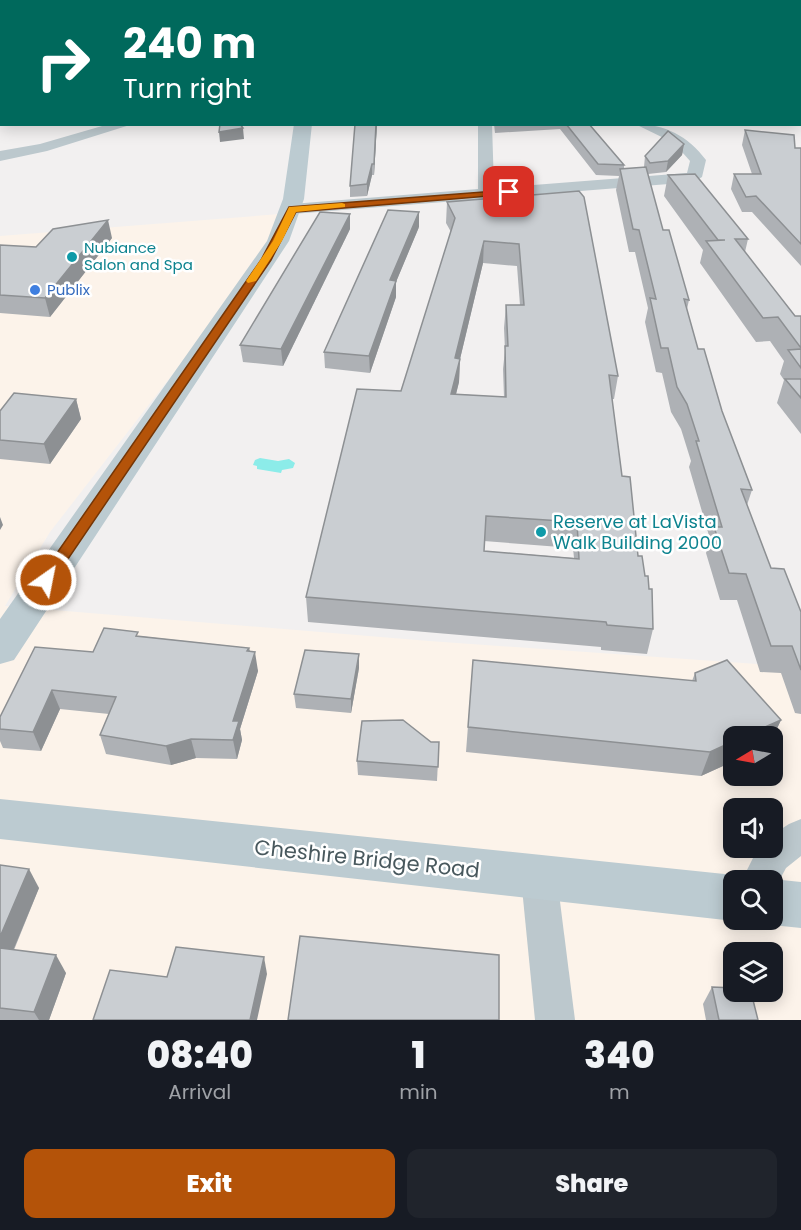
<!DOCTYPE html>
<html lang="en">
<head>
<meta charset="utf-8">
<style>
	:root { --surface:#171b24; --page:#20242c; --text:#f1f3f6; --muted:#9ea1a6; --accent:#b45309 }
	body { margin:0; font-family:Poppins,sans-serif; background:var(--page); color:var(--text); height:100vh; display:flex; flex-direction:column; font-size:22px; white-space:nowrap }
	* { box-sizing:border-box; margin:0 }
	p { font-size:20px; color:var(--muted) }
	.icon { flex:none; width:33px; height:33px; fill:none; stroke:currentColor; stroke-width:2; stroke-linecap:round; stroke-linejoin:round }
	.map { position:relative; height:1020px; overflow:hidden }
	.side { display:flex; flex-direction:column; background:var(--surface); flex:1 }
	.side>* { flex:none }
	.banner { position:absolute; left:0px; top:0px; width:801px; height:126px; box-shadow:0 3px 15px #0003; background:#00695c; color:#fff; overflow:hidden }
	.needle { width:39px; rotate:260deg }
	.tools { position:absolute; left:723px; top:726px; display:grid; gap:12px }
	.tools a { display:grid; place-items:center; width:60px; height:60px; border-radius:12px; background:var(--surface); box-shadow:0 3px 15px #0003; font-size:30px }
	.pin { position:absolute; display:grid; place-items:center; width:51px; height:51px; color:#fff; margin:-26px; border-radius:12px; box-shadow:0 3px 9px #0006 }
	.me { position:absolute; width:66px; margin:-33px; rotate:33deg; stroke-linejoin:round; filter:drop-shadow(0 0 4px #0008) }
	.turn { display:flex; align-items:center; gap:21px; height:126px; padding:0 24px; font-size:27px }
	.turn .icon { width:78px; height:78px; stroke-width:2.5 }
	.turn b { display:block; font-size:42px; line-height:51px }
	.eta { display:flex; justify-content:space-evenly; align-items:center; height:102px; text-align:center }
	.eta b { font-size:36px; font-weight:800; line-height:42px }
	.button { display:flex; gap:12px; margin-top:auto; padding:12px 24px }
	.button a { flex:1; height:69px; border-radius:12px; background:var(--accent); color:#fff; font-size:24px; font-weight:800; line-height:69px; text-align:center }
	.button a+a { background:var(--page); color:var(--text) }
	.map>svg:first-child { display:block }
	.commercial { fill:#fcf3ea; fill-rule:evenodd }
	.water { fill:#8cece9 }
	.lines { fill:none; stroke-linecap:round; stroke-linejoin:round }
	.minor { fill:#bcc8cd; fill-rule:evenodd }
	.secondary { fill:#bccbd1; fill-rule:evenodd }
	.wall { fill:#aeb1b5; fill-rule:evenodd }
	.shaded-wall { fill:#8d9093 }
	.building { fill:#caced2; stroke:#8d9093; stroke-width:1.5; fill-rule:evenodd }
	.route { fill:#b45309; stroke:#753606; stroke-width:1.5 }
	.slow { fill:#f59e0b }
	.culture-dot { fill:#0f9aa8; stroke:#fff; stroke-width:2 }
	.shop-dot { fill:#3f7fe0; stroke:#fff; stroke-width:2 }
	.labels { text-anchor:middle; stroke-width:5; stroke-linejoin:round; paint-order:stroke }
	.far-culture-label { font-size:15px; fill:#0d838f; stroke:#fff; text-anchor:start }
	.far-shop-label { font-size:15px; fill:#366cbe; stroke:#fff; text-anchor:start }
	.culture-label { font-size:18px; fill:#0d838f; stroke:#fff; text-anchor:start }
	.near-street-label { font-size:21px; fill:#48585d; stroke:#fff }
</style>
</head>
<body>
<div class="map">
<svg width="801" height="1020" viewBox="0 0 801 1020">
	<rect width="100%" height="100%" fill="#f2f0f0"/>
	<!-- commercial -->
	<path class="commercial" d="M280 214 259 263 50 532 5 606 429 641 801 667V1020H0V236ZM734 736H772V776H734ZM734 808H772V848H734ZM734 880H772V920H734ZM734 952H772V992H734Z"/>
	<!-- water -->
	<path class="water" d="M260 458 278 461 289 459 295 463 293 468 282 470 281 473 257 469V466L253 465 255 460Z"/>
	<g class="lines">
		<!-- minor -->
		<g class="minor">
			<path d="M85 0H98L84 2Z"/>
			<rect x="704" y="0" width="10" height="2"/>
			<path d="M0 27H2L0 34Z"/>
			<path d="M109 124H133L47 151 0 161V151L40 144Z"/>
			<path d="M478 124H492L494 188 687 173 690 161 674 143 635 124C665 124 688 136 706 160L702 177 694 182 292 214 284 209 292 204 478 189Z"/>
			<path d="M801 819V856L786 868 773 892 772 880H742L758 848H772V835L789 824Z"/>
			<path d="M539 861 552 866 557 878 575 1020H535L521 878 526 866Z"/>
		</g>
		<!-- secondary -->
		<g class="secondary">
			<path d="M391 0H405L390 2Z"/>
			<path d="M294 124H312L304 199 289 241 14 660 0 664V619L267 241 283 199Z"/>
			<path d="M0 799 734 875 748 880H734V920H738L734 921 0 839Z"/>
			<path d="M772 879 801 882V928L772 925 757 920H772V880H767Z"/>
		</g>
	</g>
	<!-- wall -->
	<g class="wall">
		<rect x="800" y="67" width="1" height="48"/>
		<path d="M377 124 374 175H372L367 196 350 197V186Z"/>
		<path d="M494 124H589L624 165V169L644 167 645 156 684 144 682 155 666 172 648 174 647 172 663 230 689 300 687 309 698 349 752 490 747 505 771 568 801 612V714L795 713 781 673 760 672 737 600H720L706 553 710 539 689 467 691 461 681 429 671 412 662 373 656 372 645 322 648 308 635 252H629L616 190 619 176 596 175 560 129 495 133Z"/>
		<path d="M745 130 795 148H801V266L752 212H742L731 189 734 174H752L742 145Z"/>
		<path d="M668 175 748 239 745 252 795 316H801V434L777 403 784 380 780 374 784 361 770 341 756 342 700 263 703 250 664 196Z"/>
		<path d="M579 191 618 376 614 399H612L622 476 638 556 645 576 653 629 647 654 601 650V647L308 622 306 597 401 391 451 232 446 223 447 202ZM483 263 517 266 520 305H506L504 328 505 350 503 369 504 397 456 394 459 382 460 359ZM484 541 573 548 574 558 484 551Z"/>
		<path d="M350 214V229L283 366 243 362 240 345Z"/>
		<path d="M419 227 396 282V297L370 373 325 368 324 352Z"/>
		<path d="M112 238 50 317 0 313V245L36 247Z"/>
		<path d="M76 399 81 419 50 464 0 459V411Z"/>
		<path d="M139 636 249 648 250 652 258 671 240 729 242 740 237 759 196 758 171 765 106 754 100 735 109 714 60 709 41 751 3 748 0 741V717L93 652Z"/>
		<path d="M473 660 692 681 695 673 781 720 772 739V736H734V761L701 776 466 752Z"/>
		<path d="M359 668 351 713 296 708 294 694Z"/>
		<path d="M431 742H439L437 781 358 775 357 761Z"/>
		<path d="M0 865 39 888 14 950 66 973 49 1020H0Z"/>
		<path d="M712 987 758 1020H706L703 1004Z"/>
	</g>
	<!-- shaded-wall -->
	<g class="shaded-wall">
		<path d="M376 124H377L374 175V164Z"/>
		<path d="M243 128 244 139 220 142 219 132Z"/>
		<path d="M684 144 682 155 666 172 668 161Z"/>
		<path d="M372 164V175L367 196V184Z"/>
		<path d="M419 212V227L396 282V297L370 373 369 356 390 280Z"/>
		<path d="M350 214V229L283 366 281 349Z"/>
		<path d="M108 220 112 238 50 317 45 298Z"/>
		<path d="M484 241 483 263 460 359 459 382 450 418 451 394 455 358Z"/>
		<path d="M76 399 81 419 50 464 44 444Z"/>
		<path d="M0 517 3 525 0 530Z"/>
		<path d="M249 648 252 663 255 652 258 671 240 729 242 740 237 759 233 740V721Z"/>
		<path d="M359 654V668L351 713V699Z"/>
		<path d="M52 690 60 709 41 751 33 732Z"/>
		<path d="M781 720 772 739V736H744Z"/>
		<path d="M191 739 196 758 171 765 166 746Z"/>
		<path d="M734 741V761L701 776 710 752Z"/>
		<path d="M29 869 39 888 7 965 0 954V937Z"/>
		<path d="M56 955 66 973 49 1020H39L34 1012Z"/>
		<path d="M264 957 267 974 257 1020H250Z"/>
	</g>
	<!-- building -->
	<g class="building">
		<path d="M632 0H680L681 2H632Z"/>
		<path d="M740 0H769L768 2H739Z"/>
		<rect x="800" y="67" width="1" height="37"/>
		<path d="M220 124H240L243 128 219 132Z"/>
		<path d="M355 124H376L374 164H372L367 184 350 186Z"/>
		<path d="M566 124H589L624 165 598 164Z"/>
		<path d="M745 130 794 135 795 148H801V244L756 196 746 197 734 174H761Z"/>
		<path d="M668 131 684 144 668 161 650 163 645 156Z"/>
		<path d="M646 167 663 230H669L689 300 684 299 698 349H704L722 411 752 490 741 489 771 568 784 569 801 612V670L792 646H771L746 574 729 573 714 527H722L696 441H699L687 404 677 387 668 348H661L650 298 656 299 639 230 633 229 620 169Z"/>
		<path d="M695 174 748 239H735L795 316H801V348L778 317 763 318 706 241 725 240H718L668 175Z"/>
		<path d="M579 191 584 197 618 376 609 375 622 476 630 477 638 556H642L645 576H648L649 589H652L653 629 607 625 606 622 306 597 357 389 401 391 455 218 447 202ZM484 241 519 244 524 305H506L508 346H505L506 397 451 394 460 359 455 358ZM486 516 577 522 579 559 484 551Z"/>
		<path d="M388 210 419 212 390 280 396 281 369 356 324 352Z"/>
		<path d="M320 212 350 214 281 349 240 345Z"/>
		<path d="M108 220 45 298 0 295V245L36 247 53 229Z"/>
		<path d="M801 349V368L788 350Z"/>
		<path d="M785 379H801V398Z"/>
		<path d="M14 393 76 399 44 444 0 440V411Z"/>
		<path d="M104 628 138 632 136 636 249 648 247 651 255 652 233 721H239L233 740 191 739 166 746 100 735 116 697 52 690 33 732 0 729V717L35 647 93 652Z"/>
		<path d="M305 650 359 654 351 699 294 694Z"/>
		<path d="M473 660 696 681 695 673 727 660 781 720 744 736H734V741L710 752 468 727Z"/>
		<path d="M403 720 431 742H439L438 767 357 761 362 721Z"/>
		<path d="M0 865 29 869 0 937Z"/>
		<path d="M300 936 499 955V1020H288Z"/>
		<path d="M176 947 264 957 250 1020H93L110 970 167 977Z"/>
		<path d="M0 948 56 955 34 1012 0 1008Z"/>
		<path d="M712 987 734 988V992H751L758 1020H719Z"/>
	</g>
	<!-- route -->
	<path class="route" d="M509 190 512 194 296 212 271 260 51 584H41L39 580 41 576 261 260 289 207Z"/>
	<!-- slow -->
	<path class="slow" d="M342 203 345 204V207L296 212 282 241 256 281 248 283 246 281 273 241 289 207Z"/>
	<!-- markers -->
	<g class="culture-dot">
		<circle cx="72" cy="257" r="6"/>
		<circle cx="541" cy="532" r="6"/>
	</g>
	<circle class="shop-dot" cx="35" cy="290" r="6"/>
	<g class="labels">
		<!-- far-culture labels -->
		<g class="far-culture-label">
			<text x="84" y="253">Nubiance<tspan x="84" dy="17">Salon and Spa</tspan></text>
		</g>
		<!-- far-shop labels -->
		<g class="far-shop-label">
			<text x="47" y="295">Publix</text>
		</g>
		<!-- culture labels -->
		<g class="culture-label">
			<text x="553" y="528">Reserve at LaVista<tspan x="553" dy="21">Walk Building 2000</tspan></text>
		</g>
		<!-- near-street labels -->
		<g class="near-street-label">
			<text transform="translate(367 859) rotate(6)" y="7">Cheshire Bridge Road</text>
		</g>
	</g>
</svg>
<div class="tools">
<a><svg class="needle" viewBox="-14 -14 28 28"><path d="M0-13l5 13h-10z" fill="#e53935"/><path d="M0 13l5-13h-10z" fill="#9ea1a6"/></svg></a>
<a><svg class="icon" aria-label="sound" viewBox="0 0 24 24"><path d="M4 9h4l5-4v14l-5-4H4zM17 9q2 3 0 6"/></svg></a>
<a><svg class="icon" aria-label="search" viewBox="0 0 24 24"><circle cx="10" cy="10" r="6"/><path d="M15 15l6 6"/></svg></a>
<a><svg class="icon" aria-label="layers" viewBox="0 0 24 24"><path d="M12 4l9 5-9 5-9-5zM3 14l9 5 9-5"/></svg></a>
</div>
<div class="pin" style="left:509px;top:192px;background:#d93025"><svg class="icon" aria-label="arrive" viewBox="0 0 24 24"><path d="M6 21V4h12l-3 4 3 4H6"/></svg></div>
<svg class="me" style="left:46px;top:580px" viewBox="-20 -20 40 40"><circle r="17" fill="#b45309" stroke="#fff" stroke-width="3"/><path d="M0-11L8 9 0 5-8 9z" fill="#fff"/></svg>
<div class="banner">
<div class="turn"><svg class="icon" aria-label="right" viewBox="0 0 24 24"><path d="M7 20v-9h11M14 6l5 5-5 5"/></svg><div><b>240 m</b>Turn right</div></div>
</div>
</div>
<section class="side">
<div class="eta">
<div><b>08:40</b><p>Arrival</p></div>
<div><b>1</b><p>min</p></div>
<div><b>340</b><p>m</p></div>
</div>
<div class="button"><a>Exit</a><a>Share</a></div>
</section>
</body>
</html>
